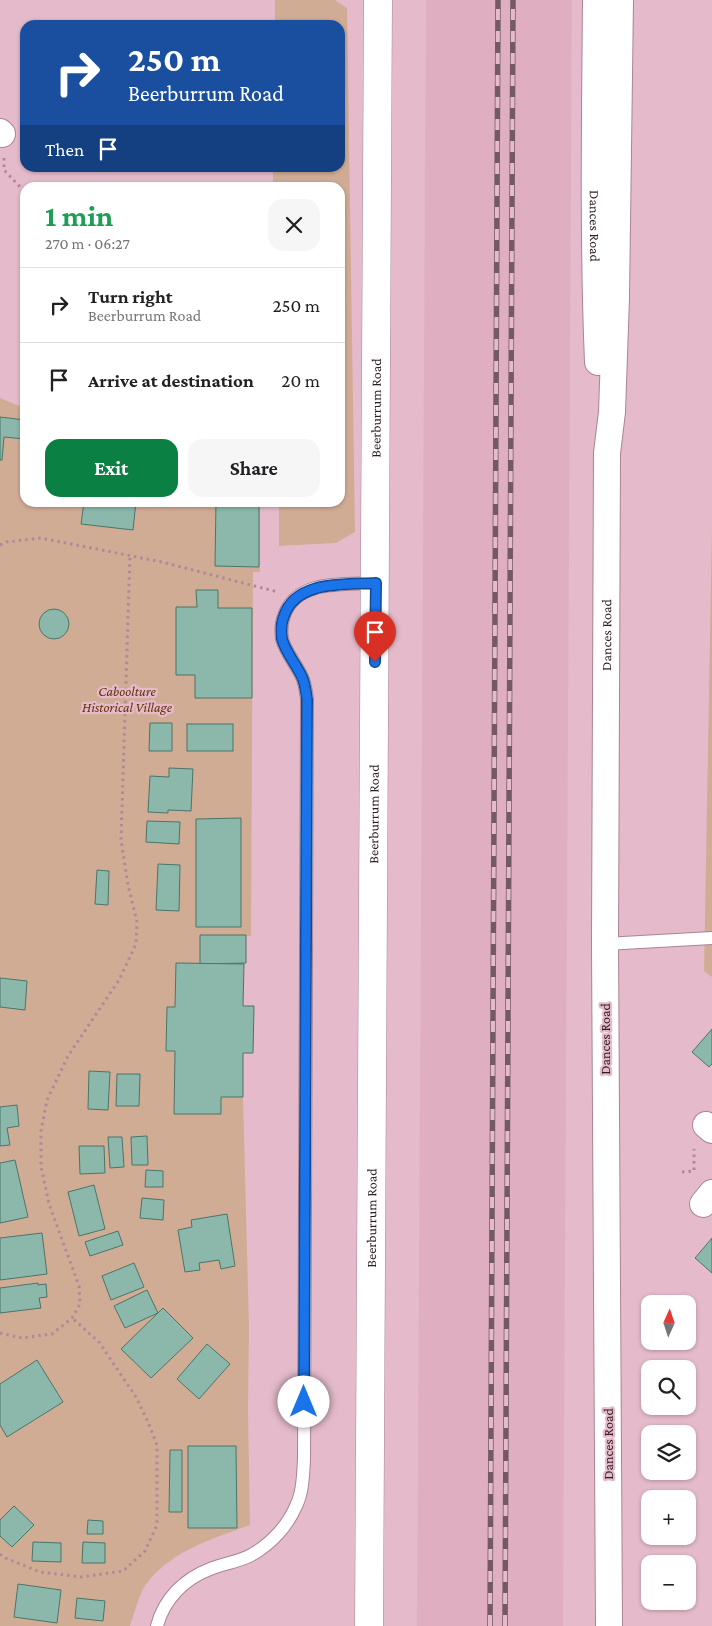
<!DOCTYPE html>
<html lang="en">
<head>
<meta charset="utf-8">
<style>
	:root { --surface:#fff; --page:#f6f6f6; --text:#202124; --muted:#757577; --line:#e0e0e0; --accent:#0b8043 }
	body { margin:0; font-family:"Crimson Pro",serif; background:var(--page); color:var(--text); height:100vh; display:flex; flex-direction:column; font-size:19px; white-space:nowrap }
	* { box-sizing:border-box; margin:0 }
	p { font-size:16px; color:var(--muted) }
	.icon { flex:none; width:28px; height:28px; fill:none; stroke:currentColor; stroke-width:2; stroke-linecap:round; stroke-linejoin:round }
	.map { position:relative; flex:1; overflow:hidden }
	.drawer { position:absolute; left:20px; top:182px; width:325px; height:325px; display:flex; flex-direction:column; background:var(--surface); border-radius:15px; box-shadow:0 1px 4px #0004 }
	.drawer>* { flex:none }
	.banner { position:absolute; left:20px; top:20px; width:325px; height:152px; border-radius:15px; box-shadow:0 1px 4px #0004; background:#1a4fa0; color:#fff; overflow:hidden }
	.needle { width:32px; rotate:3deg }
	.fabs { position:absolute; left:641px; top:1295px; display:grid; gap:10px }
	.fabs a { display:grid; place-items:center; width:55px; height:55px; border-radius:10px; background:var(--surface); box-shadow:0 1px 4px #0004; font-size:25px }
	.pin { position:absolute; display:grid; place-items:center; width:42px; height:42px; color:#fff; margin:-51px -21px; border-radius:50% 50% 50% 0; rotate:-45deg; box-shadow:0 0 5px #0007 }
	.pin .icon { rotate:45deg }
	.me { position:absolute; width:55px; margin:-28px; rotate:0deg; stroke-linejoin:round; filter:drop-shadow(0 0 4px #0008) }
	.turn { display:flex; align-items:center; gap:18px; height:105px; padding:0 25px; font-size:22px }
	.turn .icon { width:65px; height:65px; stroke-width:2.5 }
	.turn b { display:block; font-size:35px; line-height:42px }
	.then { display:flex; align-items:center; height:48px; padding:0 25px; background:#0003; gap:10px; font-size:19px }
	.round { display:grid; place-items:center; flex:none; width:52px; height:52px; border-radius:15px; background:var(--page) }
	.summary { display:flex; align-items:center; justify-content:space-between; height:85px; padding:0 25px }
	h1 { font-size:30px; font-weight:700; line-height:38px; color:#1e9e55 }
	.primary-button { display:flex; gap:10px; margin-top:auto; padding:10px 25px }
	.primary-button a { flex:1; height:58px; border-radius:15px; background:var(--accent); color:#fff; font-size:20px; font-weight:700; line-height:58px; text-align:center }
	.primary-button a+a { background:var(--page); color:var(--text) }
	ul { padding:0; list-style:none }
	li { display:flex; align-items:center; gap:15px; height:75px; padding:0 25px; border-top:1px solid var(--line) }
	li div { flex:1 }
	li b { display:block; font-size:19px }
	li em { font-style:normal }
	.map>svg:first-child { display:block }
	.built { fill:#dfaec1 }
	.green { fill:#d1ac95 }
	.building { fill:#8bb8aa; stroke:#4a7568 }
	.lines { fill:none; stroke-linecap:round; stroke-linejoin:round }
	.lane-casing { stroke:#ab8493; stroke-width:14 }
	.street-casing { stroke:#ab8493; stroke-width:28 }
	.primary-casing { stroke:#ab8493; stroke-width:29 }
	.path { stroke:#ac8b98; stroke-width:3; stroke-dasharray:2.5 4; stroke-linecap:butt }
	.lane { stroke:#fff; stroke-width:12 }
	.street { stroke:#fff; stroke-width:26 }
	.primary { stroke:#fff; stroke-width:28 }
	.rail-casing { stroke:#725963; stroke-width:5.5 }
	.rail { stroke:#e5bbcb; stroke-width:4; stroke-dasharray:11; stroke-linecap:butt }
	.route-casing { stroke:#114b97; stroke-width:12 }
	.route { stroke:#1a73e8; stroke-width:9 }
	.labels { text-anchor:middle; stroke-width:4.5; stroke-linejoin:round; paint-order:stroke }
	.street-label { font-size:14px; fill:#2e1f25; stroke:#e5bbcb }
	.park-label { font-size:14px; font-style:italic; fill:#663105; stroke:#e5bbcb }
</style>
</head>
<body>
<div class="map">
<svg width="712" height="1626" viewBox="0 0 712 1626">
	<rect width="100%" height="100%" fill="#e5bbcb"/>
	<!-- built -->
	<path class="built" d="M426 0H572L563 1626H417Z"/>
	<!-- green -->
	<g class="green">
		<path d="M275 0H335L347 8 355 532 336 543 279 546V503L340 502V188L273 187V168H340V25H275Z"/>
		<path d="M0 398 19 406 25 407V502L260 503V572H253L251 936H246V963L242 964H244L243 1006H254L253 1053H243V1097L249 1327 248 1409 250 1525C212 1539 173 1550 147 1583 140 1591 134 1615 130 1626H0Z"/>
		<path d="M712 527V977L704 971Z"/>
	</g>
	<!-- building -->
	<g class="building">
		<path d="M0 417 25 420V439L4 437 2 460H0Z"/>
		<path d="M84 502H136L133 530 81 524Z"/>
		<path d="M216 502H259V567L215 566Z"/>
		<path d="M196 590H218V608H252V698H195V675H176V607H197Z"/>
		<circle cx="54" cy="624" r="15"/>
		<path d="M150 723H172V751H149Z"/>
		<rect x="187" y="724" width="46" height="27"/>
		<path d="M169 768 193 769 191 811 168 810V813L148 812 150 776 169 777Z"/>
		<path d="M241 818V927H196V819Z"/>
		<path d="M147 821 180 822 179 844 146 842Z"/>
		<path d="M158 864 180 865 179 911 156 910Z"/>
		<path d="M97 870 109 871 108 905 95 904Z"/>
		<path d="M200 935H246V963L200 964Z"/>
		<path d="M176 963 244 964 243 1006H254L253 1053H243V1097H221V1114H174L175 1051H166L167 1007H175Z"/>
		<path d="M0 978 27 981 25 1010 0 1007Z"/>
		<path d="M712 1029V1064L709 1067 692 1052Z"/>
		<path d="M89 1071 110 1072 108 1110 88 1109Z"/>
		<path d="M117 1074H140L139 1106H116Z"/>
		<path d="M17 1105 19 1126 7 1128 10 1145 0 1146V1107Z"/>
		<path d="M147 1136 148 1165H132L131 1137Z"/>
		<path d="M108 1137H122L124 1167 110 1168Z"/>
		<path d="M79 1146H104L105 1173 80 1174Z"/>
		<path d="M15 1160 28 1217 0 1223V1163Z"/>
		<path d="M146 1170 163 1171V1187H145Z"/>
		<path d="M94 1185 105 1229 79 1236 68 1192Z"/>
		<path d="M142 1198 164 1200 163 1220 140 1218Z"/>
		<path d="M227 1214 235 1266 221 1269 219 1260 199 1263 200 1270 185 1272 178 1230 192 1227 191 1220Z"/>
		<path d="M118 1231 123 1245 90 1256 85 1242Z"/>
		<path d="M42 1233 47 1274 0 1280V1238Z"/>
		<path d="M712 1238V1273L695 1258Z"/>
		<path d="M134 1263 144 1287 111 1300 102 1276Z"/>
		<path d="M38 1283V1285L46 1284 47 1297 39 1298 41 1308 0 1313V1288Z"/>
		<path d="M147 1290 158 1313 125 1328 114 1306Z"/>
		<path d="M163 1308 193 1338 151 1378 121 1349Z"/>
		<path d="M207 1344 230 1364 199 1399 177 1379Z"/>
		<path d="M37 1360 63 1402 7 1437 0 1425V1384Z"/>
		<path d="M188 1446H236L237 1528H188Z"/>
		<path d="M170 1450H182V1512H169Z"/>
		<path d="M14 1506 34 1525 12 1547 0 1536V1520Z"/>
		<path d="M88 1520 103 1521V1534H87Z"/>
		<path d="M33 1542 61 1543V1562L32 1561Z"/>
		<path d="M83 1542 105 1543V1563H82Z"/>
		<path d="M18 1584 61 1590 57 1623 14 1617Z"/>
		<path d="M77 1598 105 1601 103 1621 75 1618Z"/>
	</g>
	<g class="lines">
		<!-- lane casing -->
		<g class="lane-casing">
			<g id="lane">
				<path d="M605 944 712 938"/>
				<path d="M157 1626C164 1599 184 1579 210 1569 224 1563 240 1562 253 1554 272 1543 288 1525 296 1506 303 1492 303 1475 304 1460L307 699C306 692 305 683 302 677 296 664 286 653 282 639 281 631 281 623 284 616 296 579 344 585 376 583"/>
			</g>
		</g>
		<!-- street casing -->
		<g class="street-casing">
			<g id="street">
				<path id="s1" d="M596 0C595 121 593 242 598 362"/>
				<path d="M0 132 2 134"/>
				<path d="M706 1125 712 1130"/>
				<path d="M703 1204 712 1193"/>
				<path id="s2" d="M609 1626 605 944 607 453 612 412 616 298 620 0"/>
			</g>
		</g>
		<!-- primary casing -->
		<g class="primary-casing">
			<g id="primary">
				<path id="s3" d="M369 1626 378 0"/>
			</g>
		</g>
		<!-- path -->
		<g class="path">
			<path d="M4 158V170L25 192"/>
			<path d="M0 545 7 542 41 538 162 562 278 592"/>
			<path d="M682 1172 694 1171V1149"/>
			<path d="M0 1333 22 1338 52 1334 72 1318 80 1304 79 1286 49 1204 41 1166V1131L47 1100 68 1056 119 980 136 944 137 922 128 885 121 840 130 555"/>
			<path d="M0 1554 3 1557 40 1572 81 1577 123 1571 145 1551 157 1525V1445L148 1422 136 1397 99 1342 72 1318"/>
		</g>
		<!-- lane -->
		<use href="#lane" class="lane"/>
		<!-- street -->
		<use href="#street" class="street"/>
		<!-- primary -->
		<use href="#primary" class="primary"/>
		<!-- rail casing -->
		<g class="rail-casing">
			<g id="rail">
				<path d="M490 1626 498 0"/>
				<path d="M505 1626 513 0"/>
			</g>
		</g>
		<!-- rail -->
		<use href="#rail" class="rail"/>
	</g>
	<g class="lines">
		<!-- route casing -->
		<g class="route-casing">
			<path id="route" d="M304 1402 307 699C306 692 305 683 302 677 296 664 286 653 282 639 281 631 281 623 284 616 296 580 344 585 376 583L375 662"/>
		</g>
		<!-- route -->
		<use href="#route" class="route"/>
	</g>
	<g class="labels">
		<!-- street labels -->
		<g class="street-label">
			<text dy="5" stroke="none"><textPath href="#s1" startOffset="226">Dances Road</textPath></text>
			<text dy="5" stroke="none"><textPath href="#s3" startOffset="1218">Beerburrum Road</textPath></text>
			<text dy="5" stroke="none"><textPath href="#s2" startOffset="991">Dances Road</textPath></text>
			<text dy="5" stroke="none"><textPath href="#s3" startOffset="812">Beerburrum Road</textPath></text>
			<text transform="translate(605 1039) rotate(-90)" y="5">Dances Road</text>
			<text dy="5" stroke="none"><textPath href="#s3" startOffset="408">Beerburrum Road</textPath></text>
			<text transform="translate(608 1444) rotate(-90)" y="5">Dances Road</text>
		</g>
		<!-- park labels -->
		<g class="park-label">
			<text x="127" y="696">Caboolture<tspan x="127" dy="16">Historical Village</tspan></text>
		</g>
	</g>
</svg>
<div class="fabs">
<a><svg class="needle" viewBox="-14 -14 28 28"><path d="M0-13l5 13h-10z" fill="#e53935"/><path d="M0 13l5-13h-10z" fill="#757577"/></svg></a>
<a><svg class="icon" aria-label="search" viewBox="0 0 24 24"><circle cx="10" cy="10" r="6"/><path d="M15 15l6 6"/></svg></a>
<a><svg class="icon" aria-label="layers" viewBox="0 0 24 24"><path d="M12 4l9 5-9 5-9-5zM3 14l9 5 9-5"/></svg></a>
<a>+</a>
<a>−</a>
</div>
<div class="pin" style="left:375px;top:662px;background:#d93025"><svg class="icon" aria-label="arrive" viewBox="0 0 24 24"><path d="M6 21V4h12l-3 4 3 4H6"/></svg></div>
<svg class="me" style="left:304px;top:1402px" viewBox="-20 -20 40 40"><circle r="19" fill="#fff"/><path d="M0-13L10 11 0 6-10 11z" fill="#1a73e8"/></svg>
<div class="banner">
<div class="turn"><svg class="icon" aria-label="right" viewBox="0 0 24 24"><path d="M7 20v-9h11M14 6l5 5-5 5"/></svg><div><b>250 m</b>Beerburrum Road</div></div>
<div class="then">Then<svg class="icon" aria-label="arrive" viewBox="0 0 24 24"><path d="M6 21V4h12l-3 4 3 4H6"/></svg></div>
</div>
<section class="drawer">
<div class="summary"><div><h1>1 min</h1><p>270 m · 06:27</p></div><a class="round"><svg class="icon" aria-label="close" viewBox="0 0 24 24"><path d="M6 6l12 12M18 6L6 18"/></svg></a></div>
<ul>
<li><svg class="icon" aria-label="right" viewBox="0 0 24 24"><path d="M7 20v-9h11M14 6l5 5-5 5"/></svg><div><b>Turn right</b><p>Beerburrum Road</p></div><em>250 m</em></li>
<li><svg class="icon" aria-label="arrive" viewBox="0 0 24 24"><path d="M6 21V4h12l-3 4 3 4H6"/></svg><div><b>Arrive at destination</b></div><em>20 m</em></li>
</ul>
<div class="primary-button"><a>Exit</a><a>Share</a></div>
</section>
</div>
</body>
</html>
